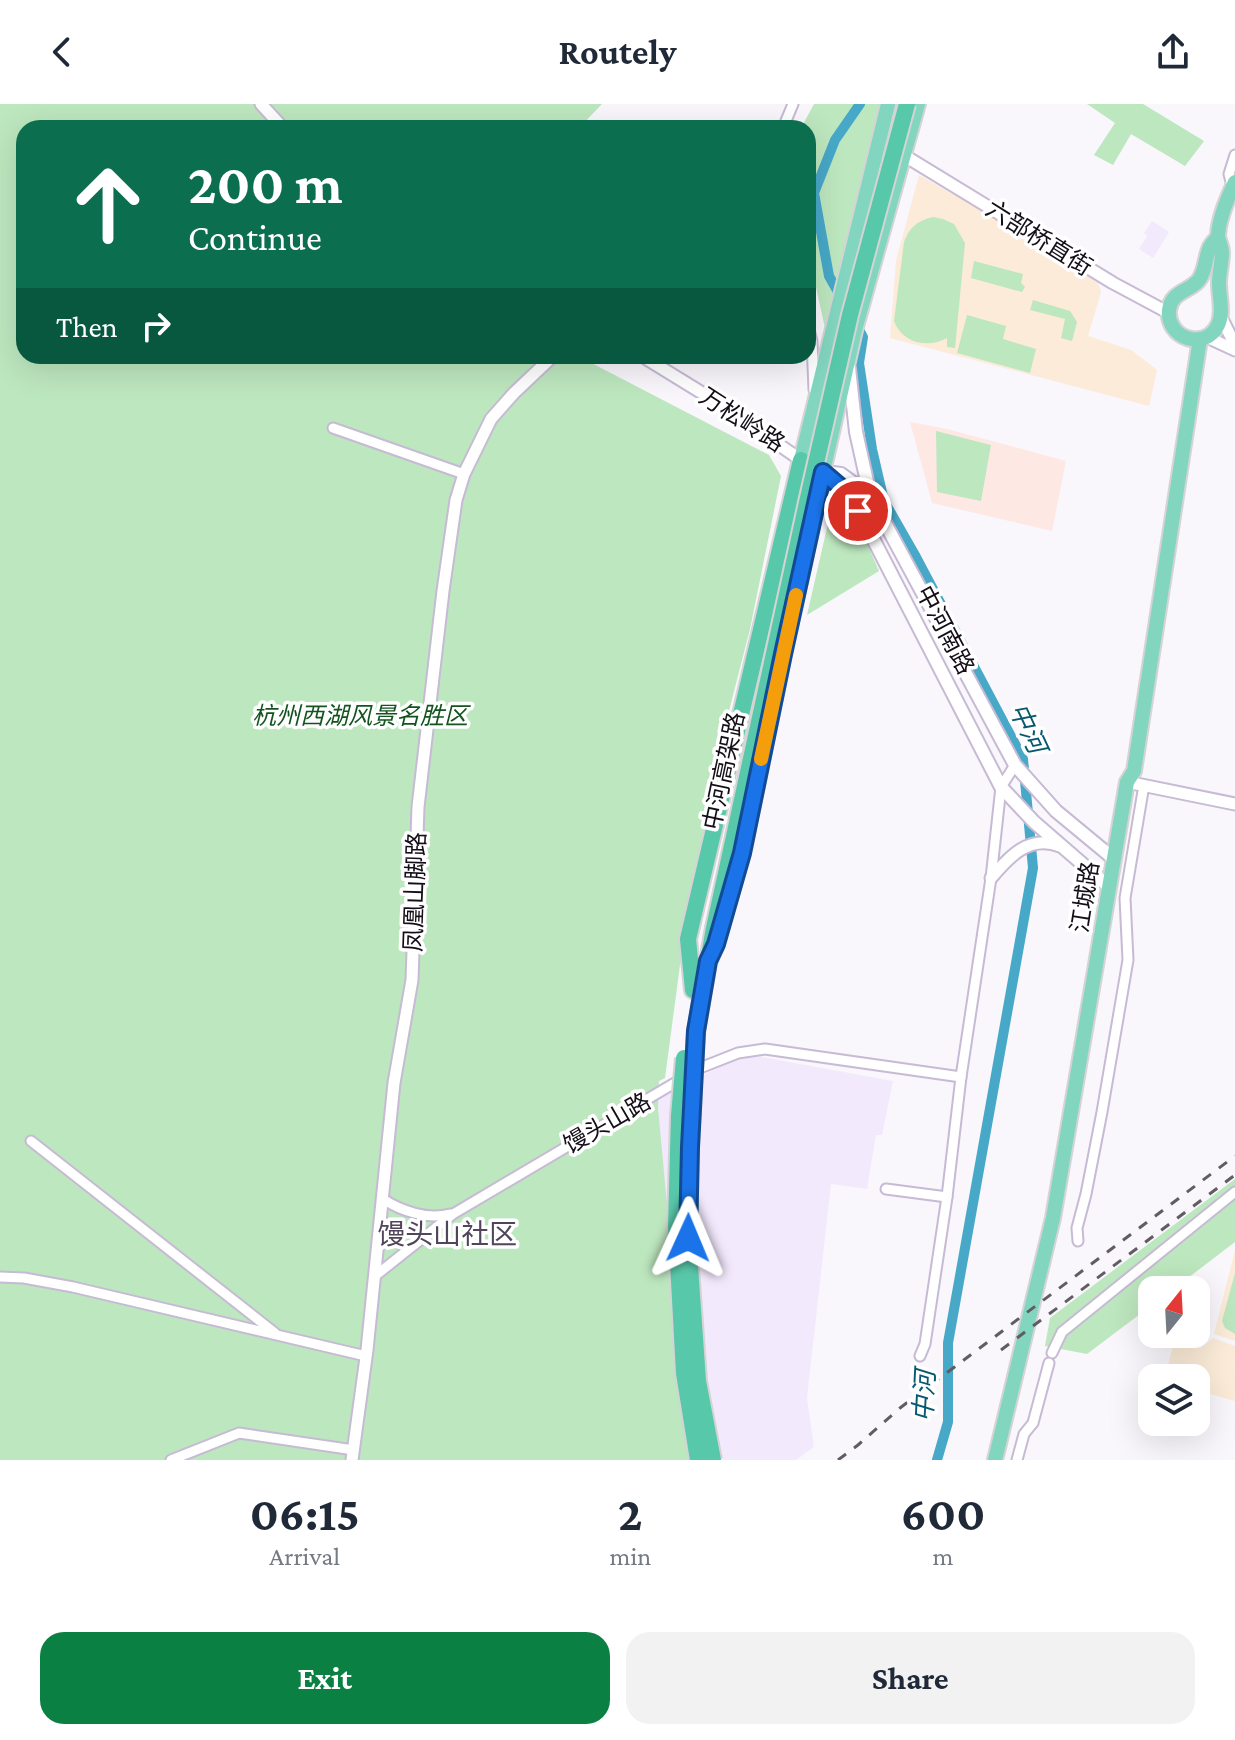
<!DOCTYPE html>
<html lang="en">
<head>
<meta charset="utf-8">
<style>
	:root { --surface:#fff; --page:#f2f2f3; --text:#1f2937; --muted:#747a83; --accent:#0b8043 }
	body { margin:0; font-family:"Crimson Pro","Noto Sans SC",serif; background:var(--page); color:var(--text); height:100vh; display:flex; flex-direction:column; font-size:30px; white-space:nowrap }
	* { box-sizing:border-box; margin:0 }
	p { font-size:26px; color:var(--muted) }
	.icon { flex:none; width:44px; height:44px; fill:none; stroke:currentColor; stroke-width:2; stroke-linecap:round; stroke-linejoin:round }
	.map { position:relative; height:1356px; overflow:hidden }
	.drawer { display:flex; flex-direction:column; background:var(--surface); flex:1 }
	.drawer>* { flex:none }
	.guide { position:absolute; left:16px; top:16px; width:800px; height:244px; border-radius:24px; box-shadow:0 8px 32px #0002; background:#0b6e4f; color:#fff; overflow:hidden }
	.needle { width:52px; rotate:18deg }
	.buttons { position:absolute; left:1138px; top:1172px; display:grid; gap:16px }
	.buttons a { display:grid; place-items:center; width:72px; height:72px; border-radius:16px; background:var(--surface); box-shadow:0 8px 32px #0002; font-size:40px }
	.pin { position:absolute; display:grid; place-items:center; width:68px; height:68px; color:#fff; margin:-34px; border:4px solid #fff; border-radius:50%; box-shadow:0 2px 8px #0007 }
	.me { position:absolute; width:88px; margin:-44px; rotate:1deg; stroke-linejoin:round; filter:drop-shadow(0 0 6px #0008) }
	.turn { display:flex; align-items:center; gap:28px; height:168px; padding:0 40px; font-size:36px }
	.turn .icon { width:104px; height:104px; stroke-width:2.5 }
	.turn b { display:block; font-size:56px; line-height:68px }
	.then { display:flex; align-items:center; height:76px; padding:0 40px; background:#0003; gap:16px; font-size:30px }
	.eta { display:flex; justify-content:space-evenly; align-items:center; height:136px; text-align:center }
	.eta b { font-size:48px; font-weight:700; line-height:56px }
	.primary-button { display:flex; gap:16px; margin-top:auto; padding:16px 40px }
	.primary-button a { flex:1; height:92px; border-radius:24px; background:var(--accent); color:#fff; font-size:32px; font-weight:700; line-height:92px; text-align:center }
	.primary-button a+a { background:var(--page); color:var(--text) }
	header { display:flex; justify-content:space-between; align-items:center; height:104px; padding:0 40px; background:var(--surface); font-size:36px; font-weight:700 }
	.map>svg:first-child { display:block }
	.commercial { fill:#fee8e4 }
	.built { fill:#f3e9fd }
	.education { fill:#fbebd8 }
	.green { fill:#bde7bf }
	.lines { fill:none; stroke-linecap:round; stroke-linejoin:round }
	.canal { stroke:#47a8c8; stroke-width:10 }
	.minor-casing { stroke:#c7bad4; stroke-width:13 }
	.tertiary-casing { stroke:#c7bad4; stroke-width:15 }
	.secondary-casing { stroke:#c7bad4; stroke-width:16 }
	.primary-casing { stroke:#d5d4d5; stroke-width:18 }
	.trunk-casing { stroke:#d5d4d5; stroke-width:20 }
	.minor { stroke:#fff; stroke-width:9 }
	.tertiary { stroke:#fff; stroke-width:11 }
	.secondary { stroke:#fff; stroke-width:12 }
	.primary { stroke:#82d6bf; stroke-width:14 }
	.trunk { stroke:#58c8aa; stroke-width:16 }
	.rail { stroke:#615c64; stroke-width:3; stroke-dasharray:10 10; stroke-linecap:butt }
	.trunk-bridge-casing { stroke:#d5d4d5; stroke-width:20; stroke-linecap:butt }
	.trunk-bridge { stroke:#58c8aa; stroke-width:16 }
	.route-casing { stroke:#114b97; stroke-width:20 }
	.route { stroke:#1a73e8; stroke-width:14 }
	.slow { stroke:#f59e0b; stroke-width:14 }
	.labels { text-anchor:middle; stroke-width:7; stroke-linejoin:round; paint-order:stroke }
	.street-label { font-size:24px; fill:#130e17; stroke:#fff }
	.park-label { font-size:24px; font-style:italic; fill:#13531e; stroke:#fff }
	.water-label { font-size:26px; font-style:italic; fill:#065970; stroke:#fff }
	.quarter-label { font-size:28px; fill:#50455a; stroke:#fff }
</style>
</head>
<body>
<header><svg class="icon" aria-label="back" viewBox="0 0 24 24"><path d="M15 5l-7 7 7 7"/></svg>Routely<svg class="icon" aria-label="share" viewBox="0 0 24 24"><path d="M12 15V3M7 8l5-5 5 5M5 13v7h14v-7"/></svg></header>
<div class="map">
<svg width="1235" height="1356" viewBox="0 0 1235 1356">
	<rect width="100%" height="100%" fill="#f9f6fc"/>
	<!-- commercial -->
	<path class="commercial" d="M910 318 947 325 1066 357 1052 427 932 399Z"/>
	<!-- built -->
	<g class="built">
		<path d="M1152 117 1169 128 1153 154 1139 145 1147 132 1144 129Z"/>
		<path d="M746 950 893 977 882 1031H876L867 1085 831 1080 807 1294 814 1343 796 1356H352L655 995Z"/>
	</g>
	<!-- education -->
	<g class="education">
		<path d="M919 71 1032 135 1098 179 1101 188 1088 232 1131 246 1157 266 1149 302 890 234 896 157Z"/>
		<path d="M1235 1146V1237L1214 1230Z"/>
		<path d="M1213 1234 1235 1242V1297L1196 1286V1274H1165L1174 1237 1201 1244Z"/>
	</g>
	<!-- green -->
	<g class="green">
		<path d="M0 0H602L579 24H24V252H578L769 351 781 372 750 525 730 603 688 801 665 974 659 977 658 1004 691 1356H0Z"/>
		<path d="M814 0H880L826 229 808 146V24H801Z"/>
		<path d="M1087 0H1143L1204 37 1185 62 1131 30 1113 61 1094 51 1115 19Z"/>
		<path d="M933 113 943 115 954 120 965 139 955 244 947 243V234C928 245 902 239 894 217L904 138C910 123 917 117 933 113Z"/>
		<path d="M974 157 1023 170 1021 179 1025 183 1022 188 971 174Z"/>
		<path d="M1033 196 1070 207 1077 218 1072 237 1061 234 1065 215 1030 206Z"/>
		<path d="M967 211 1006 222 1003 235 1036 245 1030 269 957 249Z"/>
		<path d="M936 327 991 341 981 397 937 388Z"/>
		<path d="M832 402C853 404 871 448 879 467L807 511Z"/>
		<path d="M1235 1075V1138L1172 1186H1152V1201L1087 1250 1045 1242 1050 1214Z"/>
		<path d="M1235 1169V1230L1225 1224 1222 1217Z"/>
	</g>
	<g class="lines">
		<!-- canal -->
		<g class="canal">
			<path d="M842 195 829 172 814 89 835 36 860 0"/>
			<path d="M856 220 863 233 859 259 872 345 884 397 916 453 1023 655 1033 764 948 1239V1318L937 1356"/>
		</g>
		<!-- minor casing -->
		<g class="minor-casing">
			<g id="minor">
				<path d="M783 24 793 0"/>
				<path d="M1232 82 1229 70 1235 51"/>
				<path d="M808 222 812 237 814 286"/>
				<path d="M333 324 464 370"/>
				<path d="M31 1037 275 1229"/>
				<path d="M886 1085 947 1093"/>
				<path d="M383 1095C401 1107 428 1116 450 1110"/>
				<path d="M1078 1137 1077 1124 1086 1090 1102 1008 1128 856 1125 794 1144 681"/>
				<path d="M375 1172 453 1110 700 964 738 949 765 945 961 973"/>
				<path d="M0 1173 24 1174 73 1183 366 1252"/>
				<path d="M1052 1249 1062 1228 1235 1088"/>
				<path d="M920 1252 925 1240 947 1093 961 973 991 774 1001 683 1015 661"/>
				<path d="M171 1356 239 1329 354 1346"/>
				<path d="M1017 1356 1024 1330 1033 1319 1049 1259"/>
			</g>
		</g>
		<!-- tertiary casing -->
		<g class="tertiary-casing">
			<g id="tertiary">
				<path d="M261 0 283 24"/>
				<path d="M905 52 1113 179 1169 209"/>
				<path d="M1221 213 1235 241"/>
				<path d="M1207 233 1235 246"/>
				<path d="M642 252 720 300 801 356"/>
				<path d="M1127 678 1235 700"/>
				<path d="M991 774C1009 753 1029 730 1060 742"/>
				<path d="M352 1356 367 1246 394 979 412 876 418 703 443 487 456 396 464 370 491 315 514 289 553 252"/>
			</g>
		</g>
		<!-- secondary casing -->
		<g class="secondary-casing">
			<g id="secondary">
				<path d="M849 264 856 328 870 391 1015 661 1056 707 1114 755"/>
				<path d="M823 368 851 392 1001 683 1034 718 1109 783"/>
				<path d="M825 368 841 370 870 391"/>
			</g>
		</g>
		<!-- primary casing -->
		<g class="primary-casing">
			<g id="primary">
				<path d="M1218 133C1215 136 1212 139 1210 143 1205 153 1206 168 1198 177 1188 188 1171 188 1169 206 1166 234 1205 248 1218 221 1224 209 1219 193 1219 179 1219 169 1222 158 1222 148 1222 142 1218 137 1218 131 1219 113 1228 93 1235 78"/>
				<path d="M801 356 888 0"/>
				<path d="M823 368 855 226 918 0"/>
				<path d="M995 1356 1053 1114 1127 678 1134 667 1200 235"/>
			</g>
		</g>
		<!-- trunk casing -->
		<g class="trunk-casing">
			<g id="trunk">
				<path d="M723 814 742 749 783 550 823 368"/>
				<path d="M693 886 688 835 801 356"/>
			</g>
		</g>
		<!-- minor -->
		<use href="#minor" class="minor"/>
		<!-- tertiary -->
		<use href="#tertiary" class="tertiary"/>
		<!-- secondary -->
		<use href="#secondary" class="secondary"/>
		<!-- primary -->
		<use href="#primary" class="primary"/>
		<!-- trunk -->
		<use href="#trunk" class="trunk"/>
		<!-- rail -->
		<g class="rail">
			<path d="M1001 1246 1235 1071"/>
			<path d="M838 1356 858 1341 900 1304 1235 1052"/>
		</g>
		<!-- trunk-bridge casing -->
		<g class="trunk-bridge-casing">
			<g id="trunk-bridge">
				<path d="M684 954 679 1012 676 1122 684 1269 698 1356"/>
				<path d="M713 1356 698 1277 688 1134 690 1043 696 927 714 824 808 394 850 211 907 0"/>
			</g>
		</g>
		<!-- trunk-bridge -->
		<use href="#trunk-bridge" class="trunk-bridge"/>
	</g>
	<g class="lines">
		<!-- route casing -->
		<g class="route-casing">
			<path id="route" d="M688 1134 690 1043 696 927 708 857 716 840 742 749 783 550 823 368 851 392 858 407"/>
		</g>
		<!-- route -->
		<use href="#route" class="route"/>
		<!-- slow -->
		<path class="slow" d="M761 655 796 491"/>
	</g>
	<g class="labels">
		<!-- street labels -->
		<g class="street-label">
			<text transform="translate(1039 134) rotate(32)" y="8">六部桥直街</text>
			<text transform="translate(742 316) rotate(33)" y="8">万松岭路</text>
			<text transform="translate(945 526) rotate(62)" y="8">中河南路</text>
			<text transform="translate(724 667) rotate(-78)" y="8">中河高架路</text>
			<text transform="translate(415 788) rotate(-88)" y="8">凤凰山脚路</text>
			<text transform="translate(1085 793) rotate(-81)" y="8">江城路</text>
			<text transform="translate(607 1019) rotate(-30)" y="8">馒头山路</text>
		</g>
		<!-- park labels -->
		<g class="park-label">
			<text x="360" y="620">杭州西湖风景名胜区</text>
		</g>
		<!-- water labels -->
		<g class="water-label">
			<text transform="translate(1028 624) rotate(65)" y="9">中河</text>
			<text transform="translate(924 1292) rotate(-87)" y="9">中河</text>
		</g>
		<!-- quarter labels -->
		<g class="quarter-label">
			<text x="447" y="1140">馒头山社区</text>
		</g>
	</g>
</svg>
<div class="buttons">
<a><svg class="needle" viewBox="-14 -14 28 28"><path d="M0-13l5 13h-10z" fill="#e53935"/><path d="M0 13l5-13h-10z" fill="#747a83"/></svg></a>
<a><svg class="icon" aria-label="layers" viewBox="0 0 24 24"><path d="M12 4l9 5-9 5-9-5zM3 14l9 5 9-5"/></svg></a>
</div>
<div class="pin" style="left:858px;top:407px;background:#d93025"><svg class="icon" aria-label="arrive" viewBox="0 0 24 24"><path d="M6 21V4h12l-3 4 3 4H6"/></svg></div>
<svg class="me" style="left:688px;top:1134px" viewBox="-20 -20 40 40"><path d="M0-17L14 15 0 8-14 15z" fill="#1a73e8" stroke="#fff" stroke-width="4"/></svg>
<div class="guide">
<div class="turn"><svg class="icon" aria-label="ahead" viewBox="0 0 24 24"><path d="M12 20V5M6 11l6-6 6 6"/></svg><div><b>200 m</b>Continue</div></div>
<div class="then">Then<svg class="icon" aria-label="right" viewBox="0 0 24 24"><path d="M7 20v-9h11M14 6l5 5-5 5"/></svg></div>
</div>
</div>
<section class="drawer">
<div class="eta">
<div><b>06:15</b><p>Arrival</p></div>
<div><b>2</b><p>min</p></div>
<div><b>600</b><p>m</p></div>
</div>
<div class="primary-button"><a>Exit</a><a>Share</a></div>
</section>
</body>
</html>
